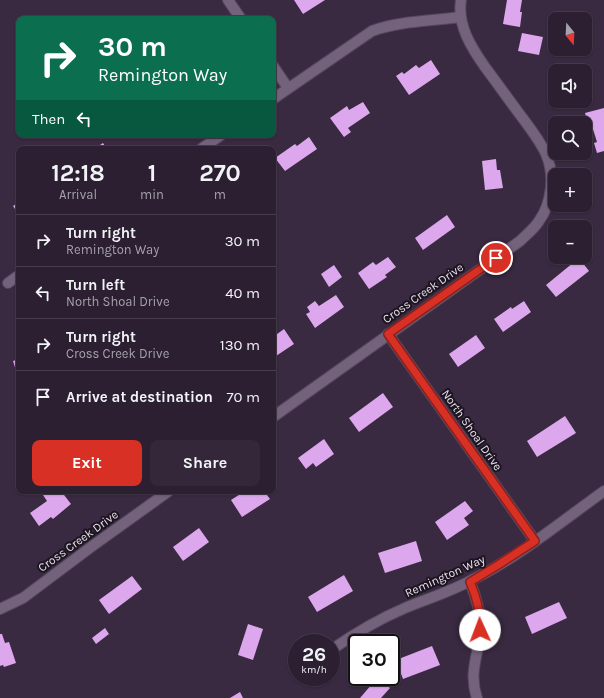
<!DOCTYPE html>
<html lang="en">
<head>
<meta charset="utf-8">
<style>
	:root { --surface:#2b1f31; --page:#332739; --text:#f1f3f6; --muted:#a6a2ab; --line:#473d4d; --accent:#d93025 }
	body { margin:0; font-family:Karla,sans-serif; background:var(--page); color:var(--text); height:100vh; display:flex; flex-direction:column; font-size:15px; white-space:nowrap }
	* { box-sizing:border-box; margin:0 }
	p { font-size:13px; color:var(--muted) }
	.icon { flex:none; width:22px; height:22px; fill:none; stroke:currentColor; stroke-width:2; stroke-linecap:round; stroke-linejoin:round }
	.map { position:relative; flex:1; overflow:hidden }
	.side { position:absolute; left:16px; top:146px; width:260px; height:348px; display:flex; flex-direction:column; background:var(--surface); border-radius:8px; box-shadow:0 1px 3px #0004,0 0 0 1px var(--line) }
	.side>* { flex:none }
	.banner { position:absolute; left:16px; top:16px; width:260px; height:122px; border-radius:8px; box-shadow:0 1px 3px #0004,0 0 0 1px var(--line); background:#0b6e4f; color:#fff; overflow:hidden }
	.needle { width:26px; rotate:162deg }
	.tools { position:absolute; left:548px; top:12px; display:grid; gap:8px }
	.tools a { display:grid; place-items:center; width:44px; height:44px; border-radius:8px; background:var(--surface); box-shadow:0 1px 3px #0004,0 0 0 1px var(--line); font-size:20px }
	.speed { position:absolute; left:288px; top:634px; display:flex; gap:8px; font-size:20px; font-weight:700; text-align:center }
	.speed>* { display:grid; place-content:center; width:52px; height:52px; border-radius:50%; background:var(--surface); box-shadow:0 1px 3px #0004,0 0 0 1px var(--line); line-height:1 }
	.speed small { font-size:10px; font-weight:400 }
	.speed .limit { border:2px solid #111; border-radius:6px; background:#fff; color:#111 }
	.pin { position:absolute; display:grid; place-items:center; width:34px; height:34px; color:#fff; margin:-17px; border:2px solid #fff; border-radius:50%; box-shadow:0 1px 4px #0007 }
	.me { position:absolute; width:44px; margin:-22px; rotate:358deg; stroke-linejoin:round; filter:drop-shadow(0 0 3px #0008) }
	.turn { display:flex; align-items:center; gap:14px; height:84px; padding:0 16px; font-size:18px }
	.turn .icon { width:52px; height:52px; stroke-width:2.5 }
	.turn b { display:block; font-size:28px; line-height:34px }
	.then { display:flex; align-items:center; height:38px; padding:0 16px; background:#0003; gap:8px; font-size:15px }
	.eta { display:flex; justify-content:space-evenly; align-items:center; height:68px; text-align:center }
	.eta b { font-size:24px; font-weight:700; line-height:28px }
	.button { display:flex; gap:8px; margin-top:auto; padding:8px 16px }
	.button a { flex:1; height:46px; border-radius:8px; background:var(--accent); color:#fff; font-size:16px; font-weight:700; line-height:46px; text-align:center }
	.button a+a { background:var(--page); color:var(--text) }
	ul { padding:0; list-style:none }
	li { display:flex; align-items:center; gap:12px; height:52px; padding:0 16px; border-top:1px solid var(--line) }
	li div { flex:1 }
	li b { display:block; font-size:15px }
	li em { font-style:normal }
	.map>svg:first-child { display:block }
	.building { fill:#dca7ed }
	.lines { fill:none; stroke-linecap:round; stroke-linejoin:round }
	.minor-casing { stroke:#54475b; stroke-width:12 }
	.minor { stroke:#74627d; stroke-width:10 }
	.route-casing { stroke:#8d1f18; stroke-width:10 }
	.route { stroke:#d93025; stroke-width:7 }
	.labels { text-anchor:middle; stroke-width:4; stroke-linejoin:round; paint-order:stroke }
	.street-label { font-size:12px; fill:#e9dfef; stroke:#1c1520 }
</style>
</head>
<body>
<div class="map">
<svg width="604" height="698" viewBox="0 0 604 698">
	<rect width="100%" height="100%" fill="#392941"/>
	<!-- building -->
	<g class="building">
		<path d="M294 0H325L303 14Z"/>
		<path d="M507 0H522L520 12H522L520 27 503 24Z"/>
		<path d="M522 33 543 37 539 55 518 51Z"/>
		<path d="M431 60 440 74 409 95 396 76 402 72 404 74 416 65 419 68Z"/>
		<path d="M363 102 370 113 348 128 351 132 344 137 330 118 347 106 349 110Z"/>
		<path d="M604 108V151L597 153 594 143 597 142 592 126 589 127 585 113Z"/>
		<path d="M309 137 317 149 285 171 275 158 295 144 297 146Z"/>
		<path d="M103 143 107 149H94Z"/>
		<path d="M496 159 497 170H500L503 188 485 190 482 161Z"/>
		<path d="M19 202V215L13 206Z"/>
		<path d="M447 215 455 227 423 250 415 238Z"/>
		<path d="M388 257 396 267 385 275 387 277 369 289 358 273 373 262 376 265Z"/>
		<path d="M579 258 589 271 556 297 546 285Z"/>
		<path d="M334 265 342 277 329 287 321 274Z"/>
		<path d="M336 295 344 307 315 328 306 314 310 312 307 307 315 301 319 306Z"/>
		<path d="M524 301 531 312 503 332 494 319 511 307 512 309Z"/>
		<path d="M284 329 294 344 273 358V337Z"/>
		<path d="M476 335 485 348 458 367 449 354Z"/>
		<path d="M19 359V377H18L13 361Z"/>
		<path d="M383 393 393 407 359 432 349 418Z"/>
		<path d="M565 416 576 433 537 457 527 441Z"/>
		<path d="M324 439 334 454 316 467 313 463 306 469 298 458Z"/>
		<path d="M42 491H54L56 494 61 491 71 504 53 519 51 517 39 526 30 513 47 501 43 495Z"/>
		<path d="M245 491H264L270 499 242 517 231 500Z"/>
		<path d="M465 501 473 511 464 518 469 525 447 540 435 522Z"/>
		<path d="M199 528 209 542 183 561 173 547Z"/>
		<path d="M416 541 422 561 385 573 378 553Z"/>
		<path d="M344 575 353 591 317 612 308 597Z"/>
		<path d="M132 576 142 589 109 614 99 600Z"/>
		<path d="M559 602 567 618 532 634 525 617Z"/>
		<path d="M248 624 263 629 253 660 238 655Z"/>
		<path d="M105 628 109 634 96 644 92 638Z"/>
		<path d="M0 634H2L5 643 9 642 16 663 4 667 3 665 0 666Z"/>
		<path d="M432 646 440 665 403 679 396 660Z"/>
		<path d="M378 677 390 688 381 698H360Z"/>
		<path d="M240 692 243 698H230Z"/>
	</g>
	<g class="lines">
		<!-- minor casing -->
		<g class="minor-casing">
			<g id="minor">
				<path d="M228 0 241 19"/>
				<path d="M273 66 288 88"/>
				<path d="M273 99 372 31C399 21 432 21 461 17"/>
				<path d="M201 149 221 135"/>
				<path d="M8 283 19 275"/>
				<path d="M388 334 535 541"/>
				<path d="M273 417 520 241C526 235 534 229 539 221 552 203 555 175 546 154 540 141 530 128 521 116 509 100 497 83 485 67 471 47 457 25 461 0"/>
				<path d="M470 582C478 601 483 621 479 643 475 662 470 678 477 698"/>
				<path d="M0 609 23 598 91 547 169 491"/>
				<path d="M331 650C354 634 379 619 405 608 427 599 449 592 470 581 517 558 561 522 604 491"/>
			</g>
		</g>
		<!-- minor -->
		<use href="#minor" class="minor"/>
	</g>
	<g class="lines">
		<!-- route casing -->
		<g class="route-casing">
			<path id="route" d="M480 630C481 613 477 598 470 582L498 565 535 541 388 334 496 258"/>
		</g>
		<!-- route -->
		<use href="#route" class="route"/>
	</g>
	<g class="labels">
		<!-- street labels -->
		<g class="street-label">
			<text transform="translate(423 293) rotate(-35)" y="4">Cross Creek Drive</text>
			<text transform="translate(472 430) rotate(55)" y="4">North Shoal Drive</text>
			<text transform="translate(78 541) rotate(-36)" y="4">Cross Creek Drive</text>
			<text transform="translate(445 576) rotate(-24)" y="4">Remington Way</text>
		</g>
	</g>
</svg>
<div class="tools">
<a><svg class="needle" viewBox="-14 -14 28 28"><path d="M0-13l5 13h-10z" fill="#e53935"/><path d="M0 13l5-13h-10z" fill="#a6a2ab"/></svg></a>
<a><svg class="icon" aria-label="sound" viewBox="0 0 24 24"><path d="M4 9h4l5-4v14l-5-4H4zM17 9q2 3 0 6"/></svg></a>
<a><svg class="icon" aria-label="search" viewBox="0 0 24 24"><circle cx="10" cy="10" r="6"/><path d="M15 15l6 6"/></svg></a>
<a>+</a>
<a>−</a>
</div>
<div class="speed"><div>26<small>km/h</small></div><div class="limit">30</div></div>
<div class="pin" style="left:496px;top:258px;background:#d93025"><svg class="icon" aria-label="arrive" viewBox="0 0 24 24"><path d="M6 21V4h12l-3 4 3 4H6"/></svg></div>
<svg class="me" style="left:480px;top:630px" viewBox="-20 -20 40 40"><circle r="19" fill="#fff"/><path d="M0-13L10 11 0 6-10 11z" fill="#d93025"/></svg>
<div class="banner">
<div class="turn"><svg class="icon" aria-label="right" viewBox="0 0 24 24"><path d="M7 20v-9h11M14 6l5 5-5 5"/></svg><div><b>30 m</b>Remington Way</div></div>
<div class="then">Then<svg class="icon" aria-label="left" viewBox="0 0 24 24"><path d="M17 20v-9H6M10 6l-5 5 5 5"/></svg></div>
</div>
<section class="side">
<div class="eta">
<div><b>12:18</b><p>Arrival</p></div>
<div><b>1</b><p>min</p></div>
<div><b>270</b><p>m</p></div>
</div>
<ul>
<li><svg class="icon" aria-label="right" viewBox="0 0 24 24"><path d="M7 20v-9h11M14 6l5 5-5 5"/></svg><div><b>Turn right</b><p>Remington Way</p></div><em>30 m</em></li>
<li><svg class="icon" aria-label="left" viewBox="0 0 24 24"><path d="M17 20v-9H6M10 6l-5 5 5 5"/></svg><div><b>Turn left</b><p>North Shoal Drive</p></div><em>40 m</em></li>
<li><svg class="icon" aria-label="right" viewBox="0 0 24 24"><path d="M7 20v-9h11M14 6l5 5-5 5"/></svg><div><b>Turn right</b><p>Cross Creek Drive</p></div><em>130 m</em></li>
<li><svg class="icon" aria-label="arrive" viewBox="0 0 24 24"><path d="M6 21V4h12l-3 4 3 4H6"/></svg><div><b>Arrive at destination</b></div><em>70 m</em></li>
</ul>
<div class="button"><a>Exit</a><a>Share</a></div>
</section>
</div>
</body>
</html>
